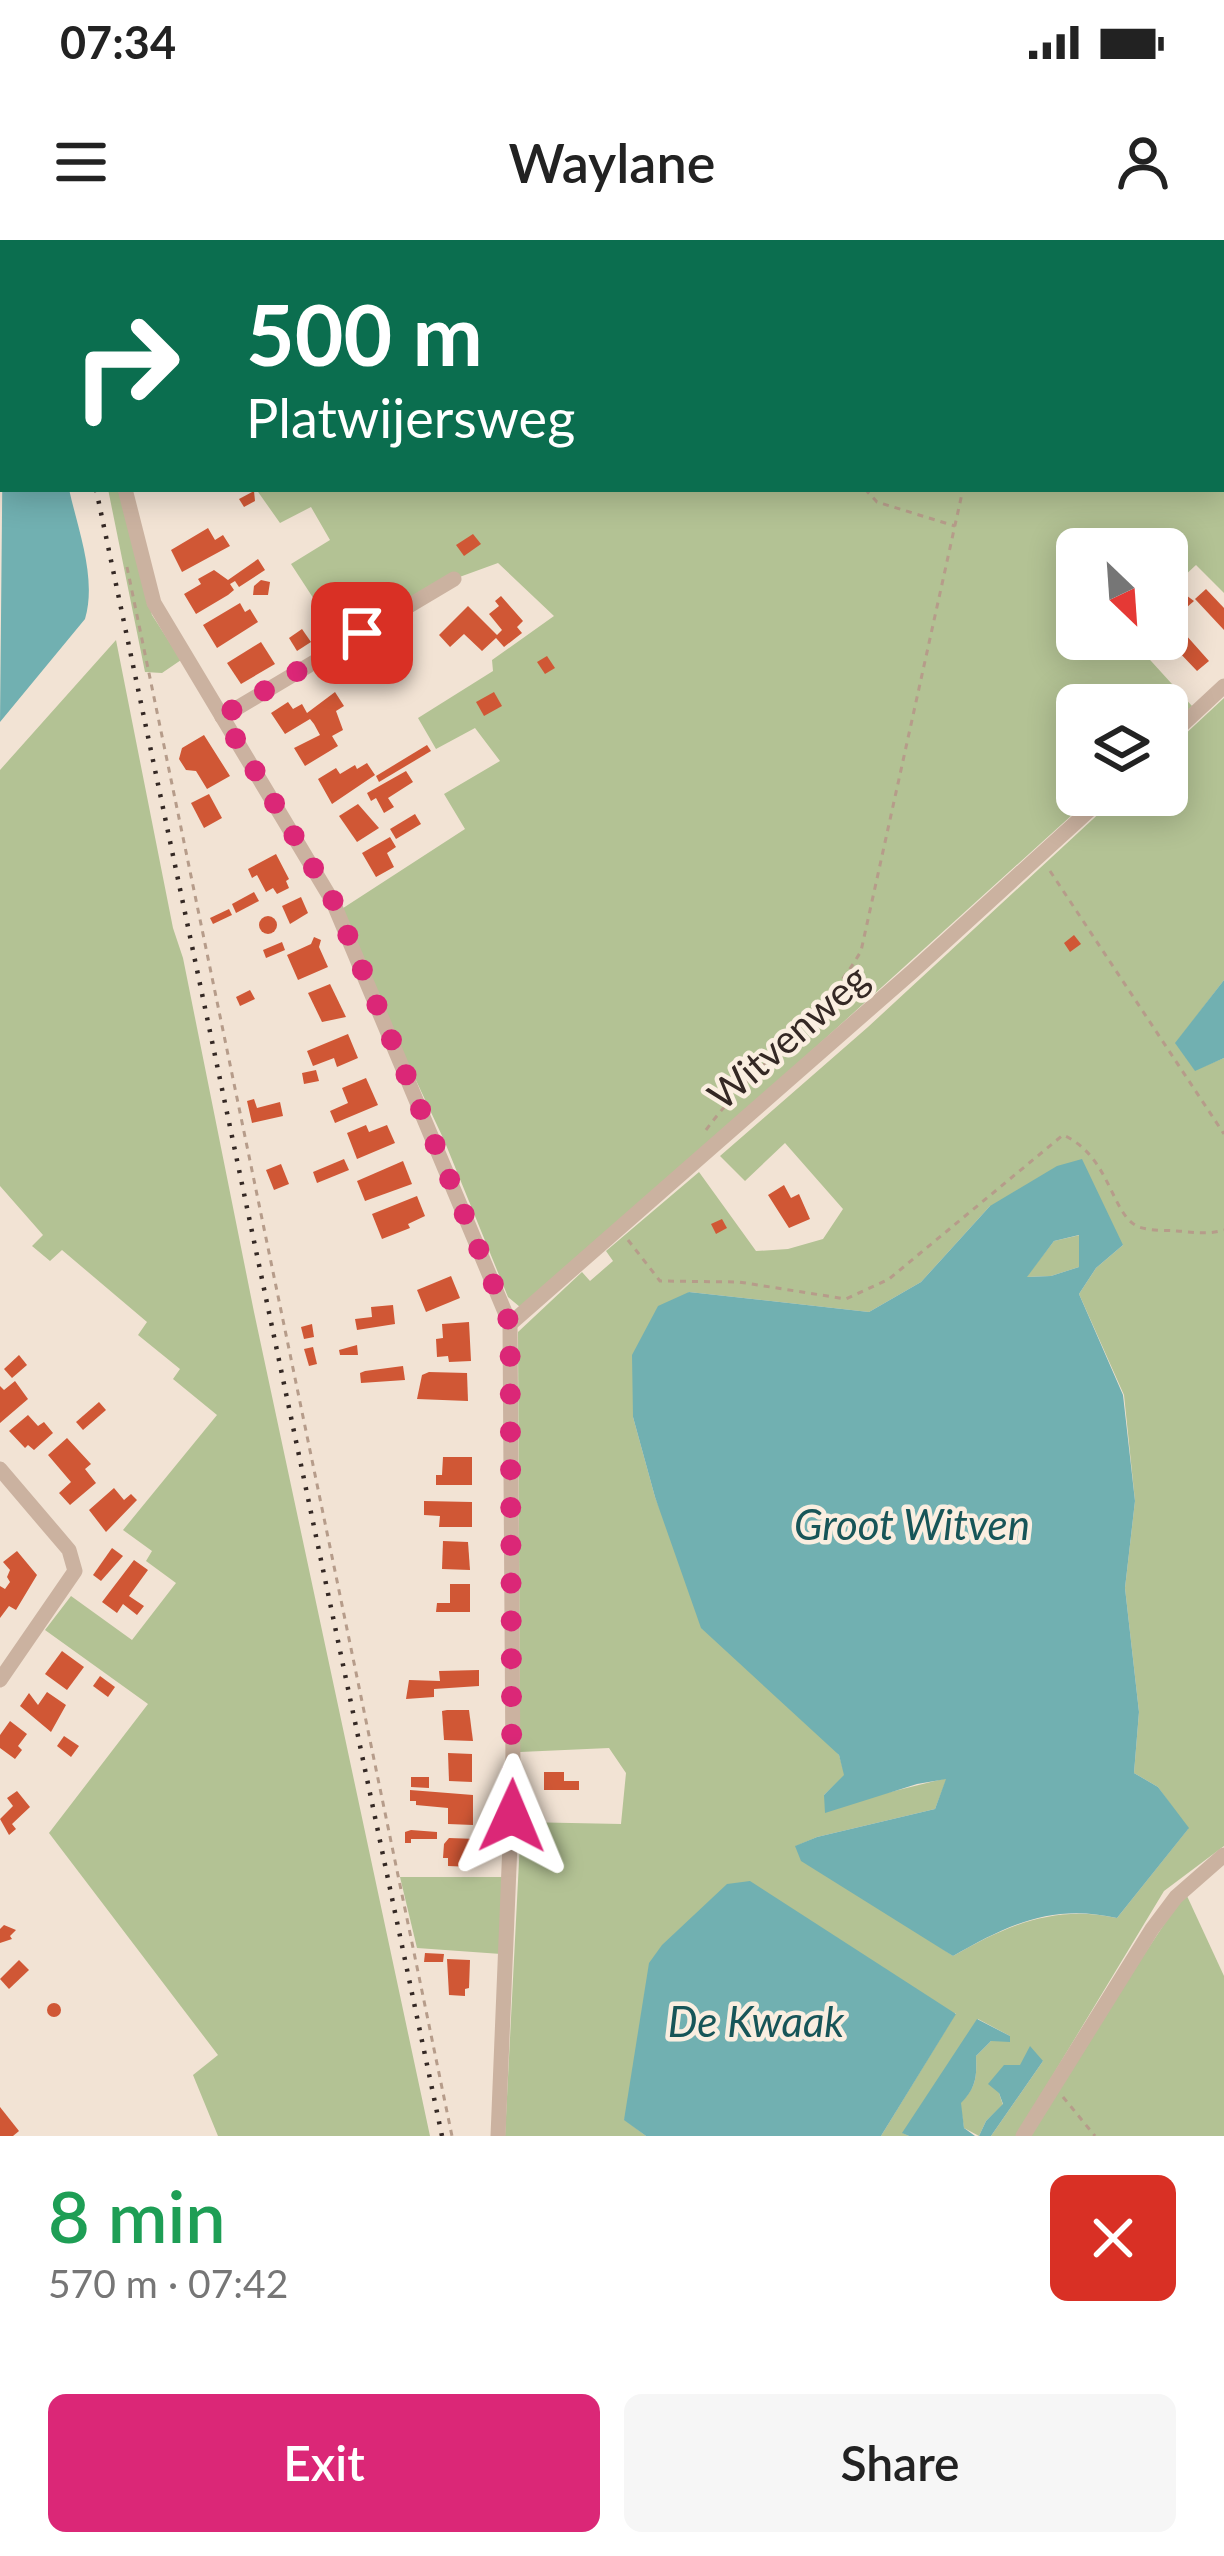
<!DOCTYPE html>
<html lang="en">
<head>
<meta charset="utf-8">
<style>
	:root { --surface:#fff; --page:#f6f6f6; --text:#222; --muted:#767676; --accent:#db2777 }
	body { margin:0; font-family:Lato,sans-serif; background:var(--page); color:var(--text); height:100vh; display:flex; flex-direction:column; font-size:45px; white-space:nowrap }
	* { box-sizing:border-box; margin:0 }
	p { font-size:39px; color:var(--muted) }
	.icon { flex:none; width:66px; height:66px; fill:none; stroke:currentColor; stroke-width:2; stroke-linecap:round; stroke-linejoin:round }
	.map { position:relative; height:1896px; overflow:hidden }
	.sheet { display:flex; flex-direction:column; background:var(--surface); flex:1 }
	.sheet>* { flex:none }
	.top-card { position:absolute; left:0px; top:0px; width:1224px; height:252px; box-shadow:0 6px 30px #0003; background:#0b6e4f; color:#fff; overflow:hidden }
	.needle { width:78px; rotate:155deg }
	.fabs { position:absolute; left:1056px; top:288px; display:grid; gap:24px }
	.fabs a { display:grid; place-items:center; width:132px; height:132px; border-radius:18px; background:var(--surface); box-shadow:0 6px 30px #0003; font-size:60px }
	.pin { position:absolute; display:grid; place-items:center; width:102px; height:102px; color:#fff; margin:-51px; border-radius:24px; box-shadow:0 6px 18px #0006 }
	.me { position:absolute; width:132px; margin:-66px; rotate:1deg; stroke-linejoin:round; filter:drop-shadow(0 0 9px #0008) }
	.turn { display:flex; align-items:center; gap:42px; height:252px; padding:0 48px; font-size:54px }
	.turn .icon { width:156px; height:156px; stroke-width:2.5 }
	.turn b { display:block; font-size:84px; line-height:102px }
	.round { display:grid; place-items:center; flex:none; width:126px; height:126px; border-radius:18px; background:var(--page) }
	.overview { display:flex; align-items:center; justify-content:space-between; height:204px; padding:0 48px }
	h1 { font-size:72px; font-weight:600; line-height:90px; color:#1e9e55 }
	.cta { display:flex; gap:24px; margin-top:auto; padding:24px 48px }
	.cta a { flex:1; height:138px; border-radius:18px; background:var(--accent); color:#fff; font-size:48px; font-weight:600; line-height:138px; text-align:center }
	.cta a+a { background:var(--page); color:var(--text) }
	.status { display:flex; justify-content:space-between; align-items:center; height:84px; padding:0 60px; background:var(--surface); direction:ltr }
	.status svg { height:33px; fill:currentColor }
	header { display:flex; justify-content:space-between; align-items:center; height:156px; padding:0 48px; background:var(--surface); font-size:54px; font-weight:600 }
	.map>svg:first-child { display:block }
	.green { fill:#b3c294; fill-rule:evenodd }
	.water { fill:#71b0b1; fill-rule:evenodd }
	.building { fill:#d05735 }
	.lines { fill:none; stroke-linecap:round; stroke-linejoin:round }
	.path { stroke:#b69c8a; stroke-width:3; stroke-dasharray:6 6; stroke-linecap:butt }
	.street { stroke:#cbb2a0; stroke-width:15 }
	.rail { stroke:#342824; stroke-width:4.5; stroke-dasharray:3 9; stroke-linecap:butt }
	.route { stroke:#db2777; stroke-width:21; stroke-dasharray:0 37.8 }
	.labels { text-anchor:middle; stroke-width:9; stroke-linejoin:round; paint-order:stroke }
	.street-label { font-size:39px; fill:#342824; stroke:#faeee0 }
	.water-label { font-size:42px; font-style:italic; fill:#175558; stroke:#faeee0 }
</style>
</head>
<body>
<div class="status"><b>07:34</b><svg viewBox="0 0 49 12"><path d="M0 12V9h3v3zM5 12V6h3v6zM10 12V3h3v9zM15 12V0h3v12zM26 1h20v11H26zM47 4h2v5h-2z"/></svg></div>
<header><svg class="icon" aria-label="menu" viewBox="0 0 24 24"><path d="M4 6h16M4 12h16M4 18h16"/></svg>Waylane<svg class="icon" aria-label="person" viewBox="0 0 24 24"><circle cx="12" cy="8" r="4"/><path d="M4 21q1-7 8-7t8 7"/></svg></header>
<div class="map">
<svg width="1224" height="1896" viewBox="0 0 1224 1896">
	<rect width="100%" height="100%" fill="#f2e3d4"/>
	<!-- green -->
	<g class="green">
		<path d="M57 0H1224V353L1196 325 1167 352V309H1077V399H1131L1192 466 1167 489V465H1077V555H1094L713 900 520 1067 508 1057 444 900 337 672 465 589 444 554 500 521 475 488 436 509 418 478 493 431 492 420 554 376 498 323 454 339 397 372 393 364 338 396 291 324 330 300 311 267 280 283 256 249H1221V3Z"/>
		<path d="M108 249H121L152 375 181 420 162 433 145 432Z"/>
		<path d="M116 400 173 688 183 718 254 1072 430 1896H218L193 1835 218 1815 49 1593 148 1464 45 1390 71 1356 132 1400 176 1343 146 1321 152 1311 123 1290 217 1175 173 1139 180 1129 138 1095 147 1082 62 1010 50 1021 32 1006 43 995 0 946V530Z"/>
		<path d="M1224 458V740L1176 803 1195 830 1224 818V1606L1164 1651 1016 1896H991L1043 1821 1020 1826 999 1853 1003 1865 986 1881 979 1896 964 1888 960 1863C976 1849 977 1837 976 1816L991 1801H1010V1796L978 1779 903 1893 909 1896H881L956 1773 624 1879 646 1896H505L521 1582 621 1584 626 1533 609 1508 520 1512 518 1092 582 1032 590 1041 613 1021 606 1011 699 932 756 1011 788 1009 823 999 843 969 785 903 745 941 720 916 868 787 1119 555H1167V511ZM990 966 1123 1005 1096 1028 1079 1054 1124 1155 1135 1261 1125 1348 1139 1472 1134 1533 1158 1547 1188 1589 1117 1678C1055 1664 1005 1686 953 1716L796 1606 817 1597 935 1569 947 1538 874 1556 824 1555 845 1535 839 1515 680 1319 655 1257 633 1177V1115L689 1052 869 1072 921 1042Z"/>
		<path d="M1080 995 1079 1027 1051 1036 1026 1037 1054 1001Z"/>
		<path d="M400 1637H504L501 1714 417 1708Z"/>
		<path d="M1187 1656 1224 1736V1896H1030L1080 1811 1175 1668Z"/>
	</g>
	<!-- water -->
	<g class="water">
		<path d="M339 0H773L341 3Z"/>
		<path d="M3 171V249H69C78 290 97 338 85 379L0 482Z"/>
		<path d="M1224 740V818L1195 831 1175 803Z"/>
		<path d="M1082 919 1123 1005 1096 1028 1079 1054 1123 1155 1135 1261 1125 1348 1139 1472 1134 1533 1158 1547 1189 1588 1117 1678C1052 1663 1007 1685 953 1716L801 1621 795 1606 817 1597 935 1569 946 1539 917 1544 825 1573 824 1555 844 1535 839 1515 701 1388 655 1257 633 1177 632 1115 658 1066 689 1052 869 1072 921 1042 990 966 1057 926ZM1079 995V1027L1051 1036 1027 1037 1054 1001Z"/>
		<path d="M750 1641 956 1774 881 1896H646L624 1880 649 1723 662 1705 727 1644Z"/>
		<path d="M977 1779 1010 1796V1802L991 1801 976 1816C977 1837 976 1848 961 1863L964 1888 975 1896H909L902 1893Z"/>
		<path d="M1030 1806 1043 1821 991 1896H979L986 1881 1003 1864 999 1853 988 1844 1004 1825H1020Z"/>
	</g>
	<!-- building -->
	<g class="building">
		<path d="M254 251 255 261 244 267 239 259Z"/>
		<path d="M208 288 215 300 223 295 230 306 182 332 171 310Z"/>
		<path d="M473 294 481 304 464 316 456 305Z"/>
		<path d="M258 319 265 330 239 347 235 341 230 344 234 350 228 355 196 374 184 354 201 344 198 339 214 330 228 340Z"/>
		<path d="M261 340 270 342 268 355H253L254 346Z"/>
		<path d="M1175 347 1194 361 1186 368 1171 352Z"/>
		<path d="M1206 349 1224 368V390L1195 359Z"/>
		<path d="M501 356 523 381 517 387 522 393 504 407 496 398 482 411 464 394 450 407 439 395 468 366 497 395 502 390 489 374 499 366 495 361Z"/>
		<path d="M240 363 245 372 250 369 258 382 217 408 203 385Z"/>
		<path d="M1177 385 1209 421 1197 431 1177 410 1183 405 1172 393 1167 397V386L1171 391Z"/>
		<path d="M302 389 311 402 297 411 289 398Z"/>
		<path d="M261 402 275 424 241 444 227 423Z"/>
		<path d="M547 416 555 428 545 434 537 422Z"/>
		<path d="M335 452 344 466 336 471 343 490 332 496 338 506 305 526 294 508 320 495 314 484 310 479 285 494 271 473 288 462 293 469 302 464 307 473Z"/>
		<path d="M494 452 502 466 484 476 476 462Z"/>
		<path d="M204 495 230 536 207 549 196 531 186 530 179 519 182 508Z"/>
		<path d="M427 505 431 511 379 542 376 536Z"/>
		<path d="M367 523 375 535 332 564 318 539 336 528 340 534 355 525 357 529Z"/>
		<path d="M406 531 413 542 388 558 394 567 384 573 376 558 371 561 367 553Z"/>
		<path d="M209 554 222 578 204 588 191 563Z"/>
		<path d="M358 564 379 588 357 602 339 576Z"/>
		<path d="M415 574 421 584 396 599 390 589Z"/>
		<path d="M390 597 396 607 387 613 394 627 376 637 362 613Z"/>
		<path d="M276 614 289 639 286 641 289 648 277 654 273 648 266 652 257 635 252 638 248 629Z"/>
		<path d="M254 652 259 661 236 673 232 664Z"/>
		<path d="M301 657 308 673 290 684 282 666Z"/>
		<path d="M229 669 232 675 213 684 210 678Z"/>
		<circle cx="268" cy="685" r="9"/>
		<path d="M1074 695 1081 704 1070 712 1064 703Z"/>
		<path d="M314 697 321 700 319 707 328 727 298 740 287 715 311 704Z"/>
		<path d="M282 702 285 710 266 718 263 710Z"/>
		<path d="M330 744 346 777 322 782 308 753Z"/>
		<path d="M250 750 255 759 240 766 236 757Z"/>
		<path d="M348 794 358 818 337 827 334 818 313 826 307 811Z"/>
		<path d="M316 830 319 841 304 844 302 833Z"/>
		<path d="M366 838 378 865 335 883 330 871 348 863 342 848Z"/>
		<path d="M254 859 257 868 280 862 283 876 252 883 247 861Z"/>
		<path d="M366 885 369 892 387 885 395 903 357 919 347 893Z"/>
		<path d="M344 919 349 930 317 943 313 932Z"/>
		<path d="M403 921 412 944 365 961 357 941Z"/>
		<path d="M281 924 289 944 274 950 266 930Z"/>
		<path d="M784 945 791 958 799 954 810 979 789 988 768 955Z"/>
		<path d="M417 956 425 976 408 984 410 988 382 999 372 974Z"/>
		<path d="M722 979 727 988 716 994 711 984Z"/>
		<path d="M451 1036 460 1058 426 1072 417 1050Z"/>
		<path d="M393 1065 395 1084 357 1090 355 1079 372 1077 371 1067Z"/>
		<path d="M469 1082 471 1121 449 1122 448 1116 437 1117 436 1099 443 1098 442 1084Z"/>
		<path d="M312 1084 314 1097 304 1099 301 1087Z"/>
		<path d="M357 1105 358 1115H340L339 1110Z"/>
		<path d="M313 1107 317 1124 309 1126 304 1109Z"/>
		<path d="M19 1115 27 1125 12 1138 4 1129Z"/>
		<path d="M403 1126 405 1140 361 1143 360 1133 365 1131Z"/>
		<path d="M429 1132 467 1133 468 1161 417 1159 422 1135Z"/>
		<path d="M15 1141 28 1159 0 1183V1146L4 1150Z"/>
		<path d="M99 1162 106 1170 83 1190 76 1182Z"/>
		<path d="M28 1175 38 1186 44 1182 53 1193 34 1210 28 1205 25 1208 9 1191Z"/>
		<path d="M67 1198 91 1224 85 1229 96 1243 70 1265 59 1253 71 1242 48 1215Z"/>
		<path d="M443 1217H472V1245H436V1235H442Z"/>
		<path d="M114 1248 124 1260 131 1254 137 1260 106 1292 89 1270Z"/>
		<path d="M424 1261 472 1262V1287H439L440 1276 424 1275Z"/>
		<path d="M443 1301 468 1302 470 1330 442 1329Z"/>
		<path d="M112 1308 123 1316 101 1341 93 1335Z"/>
		<path d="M17 1311 37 1335 16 1370 9 1366 0 1378V1346L5 1349 10 1342 7 1337 10 1330 3 1322Z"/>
		<path d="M134 1320 148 1330 129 1356 144 1366 137 1375 123 1364 117 1373 102 1362Z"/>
		<path d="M450 1344H470V1372H436L437 1363H450Z"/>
		<path d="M62 1411 84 1427 67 1450 45 1434Z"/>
		<path d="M479 1430V1446L434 1449V1457L406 1459 409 1440 440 1441 439 1431Z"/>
		<path d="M100 1436 115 1447 108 1457 93 1446Z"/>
		<path d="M47 1452 66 1465 51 1492 20 1466 29 1453 38 1465Z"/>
		<path d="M447 1470H469L473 1501 444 1500 442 1471Z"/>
		<path d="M10 1481 27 1494 18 1506 22 1510 15 1519 0 1508V1495Z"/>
		<path d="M64 1496 79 1506 71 1517 57 1506Z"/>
		<path d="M448 1513 472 1514V1542L449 1541Z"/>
		<path d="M544 1532H564V1541H579V1550H544Z"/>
		<path d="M411 1537H429V1548L411 1547Z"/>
		<path d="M410 1550 473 1555V1585L448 1584V1568L416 1565V1561H410Z"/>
		<path d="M17 1551 30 1567 12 1584 16 1589 9 1595 0 1579 13 1566 7 1558Z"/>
		<path d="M411 1590 437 1592V1599H411V1603H405V1592Z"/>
		<path d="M449 1598 477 1599 472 1627 448 1626V1618H443L444 1604Z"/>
		<path d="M4 1685 16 1690 10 1696 12 1699 0 1703V1689Z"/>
		<path d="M425 1713 444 1714 443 1722H424Z"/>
		<path d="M447 1719 470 1720 469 1748 465 1749V1756L449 1755Z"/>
		<path d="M19 1720 29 1730 9 1749 0 1739Z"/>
		<circle cx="54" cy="1770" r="7"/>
		<path d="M0 1867 19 1891 13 1896H0Z"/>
	</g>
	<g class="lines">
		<!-- path -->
		<g class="path">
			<path d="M53 0 54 3"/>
			<path d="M120 0 123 3"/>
			<path d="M1016 3 1017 0"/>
			<path d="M865 249 877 262 955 286"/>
			<path d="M127 327 452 1896"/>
			<path d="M1050 631 1224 894"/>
			<path d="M706 890C753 826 822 779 861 711L963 249"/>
			<path d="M628 1000 660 1041 739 1042 846 1059 889 1039 1063 895C1111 916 1111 976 1139 987 1150 991 1165 990 1177 991 1193 992 1208 995 1224 990"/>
			<path d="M1063 1857 1095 1896"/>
		</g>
		<!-- street -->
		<g class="street">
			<path d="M125 249 154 363 333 662 510 1084 513 1530 498 1896"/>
			<path d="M222 477 454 339"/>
			<path d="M1167 499 1224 446"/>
			<path d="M510 1084 913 731 1106 555"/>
			<path d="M0 1229 69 1310 75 1331 0 1440"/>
			<path d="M1023 1896 1152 1689 1176 1657 1224 1615"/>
		</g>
		<!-- rail -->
		<g class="rail">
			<path d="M44 0V3"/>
			<path d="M96 249 442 1896"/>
		</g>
	</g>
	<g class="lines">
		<!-- route -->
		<path class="route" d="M362 393 222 476 334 662 510 1084 512 1576"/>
	</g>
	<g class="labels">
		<!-- street labels -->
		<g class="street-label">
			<text transform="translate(788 797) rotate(-41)" y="14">Witvenweg</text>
		</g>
		<!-- water labels -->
		<g class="water-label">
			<text x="912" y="1300">Groot Witven</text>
			<text x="756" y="1797">De Kwaak</text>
		</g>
	</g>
</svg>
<div class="fabs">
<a><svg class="needle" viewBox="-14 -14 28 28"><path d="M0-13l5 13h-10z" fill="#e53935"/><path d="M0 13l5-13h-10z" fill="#767676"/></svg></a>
<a><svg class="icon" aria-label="layers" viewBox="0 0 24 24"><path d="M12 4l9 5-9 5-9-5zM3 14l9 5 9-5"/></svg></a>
</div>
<div class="pin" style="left:362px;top:393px;background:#d93025"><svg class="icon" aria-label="arrive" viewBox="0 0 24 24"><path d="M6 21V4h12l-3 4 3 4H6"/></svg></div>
<svg class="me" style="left:512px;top:1576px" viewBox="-20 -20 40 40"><path d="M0-17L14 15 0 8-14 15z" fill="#db2777" stroke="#fff" stroke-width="4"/></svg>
<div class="top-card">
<div class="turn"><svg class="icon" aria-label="right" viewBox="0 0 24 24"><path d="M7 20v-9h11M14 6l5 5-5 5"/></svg><div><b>500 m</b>Platwijersweg</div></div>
</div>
</div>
<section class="sheet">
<div class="overview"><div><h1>8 min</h1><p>570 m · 07:42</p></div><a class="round" style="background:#d93025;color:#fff"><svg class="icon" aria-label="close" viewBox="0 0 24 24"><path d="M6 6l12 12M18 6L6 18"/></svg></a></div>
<div class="cta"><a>Exit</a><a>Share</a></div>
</section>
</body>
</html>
